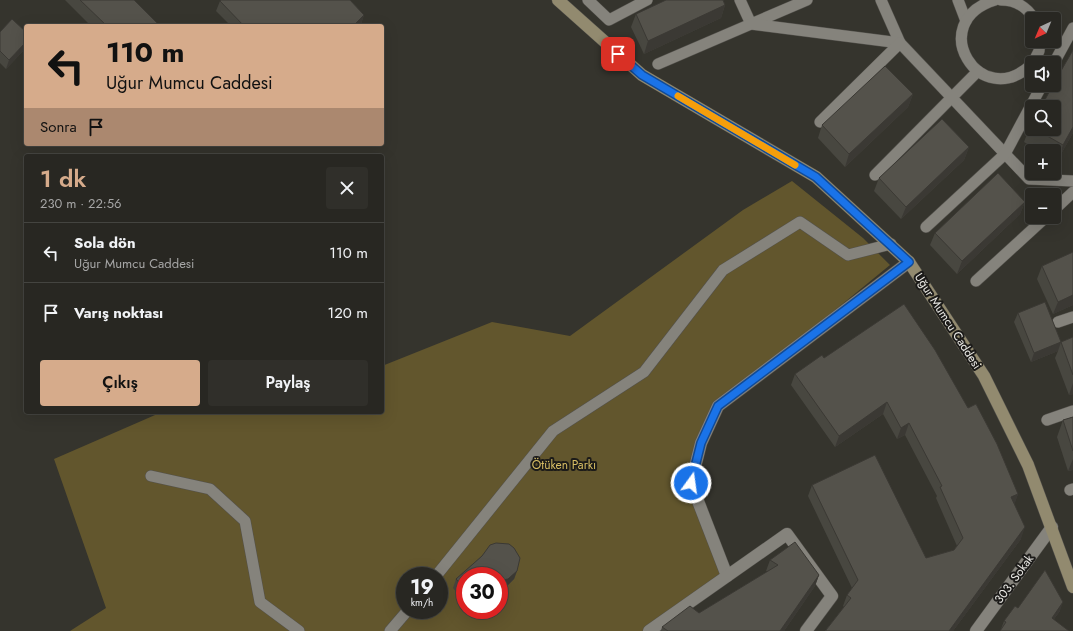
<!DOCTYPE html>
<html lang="tr">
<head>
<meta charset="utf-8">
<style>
	:root { --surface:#282722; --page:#302f2a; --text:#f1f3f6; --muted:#a5a5a5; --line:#444440; --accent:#d6ab8b }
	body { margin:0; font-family:Jost,sans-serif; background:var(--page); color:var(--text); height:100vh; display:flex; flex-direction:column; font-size:15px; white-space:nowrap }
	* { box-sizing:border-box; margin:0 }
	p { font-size:13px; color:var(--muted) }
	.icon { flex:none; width:22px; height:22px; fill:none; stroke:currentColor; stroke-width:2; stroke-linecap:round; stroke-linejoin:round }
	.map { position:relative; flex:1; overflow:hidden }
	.details { position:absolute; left:24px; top:154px; width:360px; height:260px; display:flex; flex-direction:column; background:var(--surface); border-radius:4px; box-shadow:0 4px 16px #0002,0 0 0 1px var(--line) }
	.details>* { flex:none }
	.banner { position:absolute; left:24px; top:24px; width:360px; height:122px; border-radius:4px; box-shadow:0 4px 16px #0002,0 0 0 1px var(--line); background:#d6ab8b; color:#111; overflow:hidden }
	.needle { width:26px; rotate:224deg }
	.buttons { position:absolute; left:1025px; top:12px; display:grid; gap:8px }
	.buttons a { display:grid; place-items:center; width:36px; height:36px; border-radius:4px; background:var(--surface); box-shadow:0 4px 16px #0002,0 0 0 1px var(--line); font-size:20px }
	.speed { position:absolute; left:396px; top:567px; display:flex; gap:8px; font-size:20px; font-weight:700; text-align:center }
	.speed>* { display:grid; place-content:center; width:52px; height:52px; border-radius:50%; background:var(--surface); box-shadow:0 4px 16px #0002,0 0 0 1px var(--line); line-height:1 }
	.speed small { font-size:10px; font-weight:400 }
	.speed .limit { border:6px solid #d22; background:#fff; color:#111 }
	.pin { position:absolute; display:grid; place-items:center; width:34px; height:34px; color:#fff; margin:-17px; border-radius:8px; box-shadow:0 2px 6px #0006 }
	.me { position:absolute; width:44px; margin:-22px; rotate:14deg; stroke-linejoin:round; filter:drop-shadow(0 0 3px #0008) }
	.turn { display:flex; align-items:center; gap:14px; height:84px; padding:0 16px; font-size:18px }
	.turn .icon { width:52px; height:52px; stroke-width:2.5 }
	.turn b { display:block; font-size:28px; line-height:34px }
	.then { display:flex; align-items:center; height:38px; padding:0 16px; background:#0003; gap:8px; font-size:15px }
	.round { display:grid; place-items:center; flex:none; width:42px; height:42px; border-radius:4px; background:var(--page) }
	.overview { display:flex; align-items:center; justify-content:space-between; height:68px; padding:0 16px }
	h1 { font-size:24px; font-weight:600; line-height:30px; color:var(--accent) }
	.primary-button { display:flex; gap:8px; margin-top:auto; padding:8px 16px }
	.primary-button a { flex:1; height:46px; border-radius:4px; background:var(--accent); color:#111; font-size:16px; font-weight:600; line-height:46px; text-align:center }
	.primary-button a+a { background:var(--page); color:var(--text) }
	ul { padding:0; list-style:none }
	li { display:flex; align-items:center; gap:12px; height:60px; padding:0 16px; border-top:1px solid var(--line) }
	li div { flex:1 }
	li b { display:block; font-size:15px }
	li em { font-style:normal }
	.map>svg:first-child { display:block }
	.green { fill:#62562d; fill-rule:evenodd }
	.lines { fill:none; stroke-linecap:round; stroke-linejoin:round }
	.lane-casing { stroke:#53514c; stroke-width:12 }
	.street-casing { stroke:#53514c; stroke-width:13 }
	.secondary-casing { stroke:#53514c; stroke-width:13 }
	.lane { stroke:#85837c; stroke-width:11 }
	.street { stroke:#85837c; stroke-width:12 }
	.secondary { stroke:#928a6f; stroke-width:12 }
	.wall { fill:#484740 }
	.shaded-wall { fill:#3b3934 }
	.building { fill:#54524b; stroke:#3b3934 }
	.route-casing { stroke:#114b97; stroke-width:10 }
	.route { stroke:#1a73e8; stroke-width:7 }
	.slow { stroke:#f59e0b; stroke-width:7 }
	.labels { text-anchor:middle; stroke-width:4; stroke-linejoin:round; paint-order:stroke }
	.street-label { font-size:12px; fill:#ebeae6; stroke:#1c1b19 }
	.park-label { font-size:12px; fill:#d7bd63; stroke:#1c1b19 }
</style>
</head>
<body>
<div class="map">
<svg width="1073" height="631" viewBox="0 0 1073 631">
	<rect width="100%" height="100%" fill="#35342d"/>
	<!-- green -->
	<path class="green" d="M792 181 863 238 890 265 718 406 691 483 727 576 649 631H70L106 608 54 459 162 412H382V366L492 322 570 336 743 210ZM405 576H439V610H405ZM465 576H499V610H465Z"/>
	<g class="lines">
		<!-- lane casing -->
		<g class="lane-casing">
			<g id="lane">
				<path d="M588 0 609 20 647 0"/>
				<path d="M740 0 751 24 807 0"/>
				<path d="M881 0 900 43"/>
				<path d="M958 0 966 21"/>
				<path d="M995 0C924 22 980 114 1032 64"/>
				<path d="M1001 0C1015 0 1027 7 1034 19"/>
				<path d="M1033 63 1039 51 1040 41"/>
				<path d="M1054 63 1073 28"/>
				<path d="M658 64 751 24 900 43"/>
				<path d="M820 122 900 43 1029 179 1073 181"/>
				<path d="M875 175 978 71"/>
				<path d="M1054 210 1073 192"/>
				<path d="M926 227 1005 154 1042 85"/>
				<path d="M976 281 1046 217"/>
				<path d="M1058 322 1073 317"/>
				<path d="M1047 420 1073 411"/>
				<path d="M151 476 210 489 245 521 260 602 299 631"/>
				<path d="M1070 490 1073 489"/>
				<path d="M436 576 553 431 644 372 723 270 800 222 848 255 891 244"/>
				<path d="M390 631 408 610"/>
			</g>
		</g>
		<!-- street casing -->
		<g class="street-casing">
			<g id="street">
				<path d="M727 576 691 483 701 443 718 406 909 262"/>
				<path d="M649 631 787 534 832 596 806 631"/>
				<path d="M976 631 1052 527"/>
			</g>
		</g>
		<!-- secondary casing -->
		<g class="secondary-casing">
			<path id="secondary" d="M558 0 642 75 816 177 909 262 984 376 1028 465 1073 587"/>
		</g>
		<!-- lane -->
		<use href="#lane" class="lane"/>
		<!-- street -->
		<use href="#street" class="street"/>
		<!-- secondary -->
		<use href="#secondary" class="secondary"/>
	</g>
	<!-- wall -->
	<g class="wall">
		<path d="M65 0H134L160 26H91Z"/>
		<path d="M220 1 364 15 361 24 359 26H231L216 11Z"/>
		<path d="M725 5 721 18 644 54 631 27 636 14Z"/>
		<path d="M0 32H26V48L6 69 0 63Z"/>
		<path d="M1073 50V133L1057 161 1054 159V151H1039L1024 142 1030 126 1032 122V129H1054Z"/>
		<path d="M913 94 908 107 845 167 818 138 822 125Z"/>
		<path d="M969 147 964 160 901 219 874 191 879 178Z"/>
		<path d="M1025 202 1020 214 957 274 930 245 935 233Z"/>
		<path d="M1042 266 1073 305 1053 314 1037 279Z"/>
		<path d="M1018 313 1061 342 1073 337V394L1069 395 1055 358 1058 351 1031 362 1014 322Z"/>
		<path d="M824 358 1018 494 1014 504 1021 539 953 631H825L844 607 843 606 847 595 852 588 808 496 812 485 926 558 954 550 957 546 936 498 937 496 905 435 897 439 883 414 835 447 791 385 795 374Z"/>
		<path d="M1073 417V470L1068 471 1057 437 1063 420Z"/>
		<path d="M482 556 517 571 514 579 505 588 465 576V602L453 588 456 579Z"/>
		<path d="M770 560 819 575 815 586 784 631H661L662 627 699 613 768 571H766Z"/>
		<path d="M1018 608 1060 611 1054 619 1001 629 1004 621Z"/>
	</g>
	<!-- shaded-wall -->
	<g class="shaded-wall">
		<path d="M725 5 721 18 644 54 648 41Z"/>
		<path d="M364 15 361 24 359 26H353Z"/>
		<path d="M26 42V48L6 69 9 60Z"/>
		<path d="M913 94 908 107 845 167 849 154Z"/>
		<path d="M1073 127V133L1057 161 1063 145Z"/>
		<path d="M969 147 964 160 901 219 906 207Z"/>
		<path d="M1025 202 1020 214 957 274 962 261Z"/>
		<path d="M1073 295V305L1053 314 1058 302Z"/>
		<path d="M1061 342 1058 351 1031 362 1034 353Z"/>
		<path d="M1073 383V394L1069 395Z"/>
		<path d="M887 402 883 414 835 447 839 436Z"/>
		<path d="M909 423 905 435 897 439 901 428Z"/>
		<path d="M1073 459V470L1068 471Z"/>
		<path d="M1018 494 1014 506 1011 497Z"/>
		<path d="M1025 527 1021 539 953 631H949Z"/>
		<path d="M517 571 514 579 505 588 499 589V580Z"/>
		<path d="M819 575 815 586 784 631H780Z"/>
		<path d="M1063 602 1060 611 1048 627 1052 618Z"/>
	</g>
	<!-- building -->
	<g class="building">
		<path d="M80 0H134L160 26H107Z"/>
		<path d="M221 0H350L364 15 353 26H244L220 1Z"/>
		<path d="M666 0H723L725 5 648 41 636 14Z"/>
		<path d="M12 19 26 32V42L9 60 0 51V32Z"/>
		<path d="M1073 50V127L1063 145 1035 129H1054V107H1041L1053 85H1054V83Z"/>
		<path d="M885 66 913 94 849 154 822 125Z"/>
		<path d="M942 119 969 147 906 207 879 178Z"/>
		<path d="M1032 122V127L1030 126Z"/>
		<path d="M998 173 1025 202 962 261 935 233Z"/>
		<path d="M1073 252V295L1058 302 1042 266Z"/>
		<path d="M1045 302 1061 342 1034 353 1018 313Z"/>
		<path d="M904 304 935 350 968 408 976 404 997 444 1018 494 1011 497 1025 527 949 631H826V630L851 598 847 595 858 580 812 485 875 455 926 558 954 550 963 538 940 487 942 486 909 423 901 428 887 402 839 436 795 374 822 355 824 358Z"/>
		<path d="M1073 337V375L1061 342Z"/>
		<path d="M1073 417V451L1063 420Z"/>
		<path d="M795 542 819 575 780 631H668L662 627 690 606 699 613 778 565 770 560Z"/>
		<path d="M496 543 509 544 514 548 520 558 517 571 508 579 502 580H499V576H465V589L456 579 482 556 490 545Z"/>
		<path d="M1045 570 1063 602 1052 618 1069 631H1000L1006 622 1004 621 1015 606 1018 608Z"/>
	</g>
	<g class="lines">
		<!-- route casing -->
		<g class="route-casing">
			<path id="route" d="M618 54 642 75 816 177 909 262 718 406 701 443 691 483"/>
		</g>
		<!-- route -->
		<use href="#route" class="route"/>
		<!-- slow -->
		<path class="slow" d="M678 96 795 165"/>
	</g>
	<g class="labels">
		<!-- street labels -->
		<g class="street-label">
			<text transform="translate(948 321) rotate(57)" y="4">Uğur Mumcu Caddesi</text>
			<text transform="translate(1014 579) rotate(-54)" y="4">303. Sokak</text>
		</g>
		<!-- park labels -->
		<g class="park-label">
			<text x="564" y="469">Ötüken Parkı</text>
		</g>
	</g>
</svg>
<div class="buttons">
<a><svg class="needle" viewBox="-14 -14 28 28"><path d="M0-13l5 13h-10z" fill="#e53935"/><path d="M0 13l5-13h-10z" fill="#a5a5a5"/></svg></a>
<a><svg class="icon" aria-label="sound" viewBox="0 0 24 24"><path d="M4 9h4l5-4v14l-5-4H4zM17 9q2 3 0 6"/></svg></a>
<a><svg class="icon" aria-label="search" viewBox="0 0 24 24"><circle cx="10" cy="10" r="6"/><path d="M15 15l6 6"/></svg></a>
<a>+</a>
<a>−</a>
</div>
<div class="speed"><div>19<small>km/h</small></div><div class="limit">30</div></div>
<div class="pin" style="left:618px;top:54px;background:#d93025"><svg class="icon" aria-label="arrive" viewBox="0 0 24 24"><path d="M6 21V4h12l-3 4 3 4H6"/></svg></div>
<svg class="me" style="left:691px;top:483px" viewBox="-20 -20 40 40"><circle r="17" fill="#1a73e8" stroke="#fff" stroke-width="3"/><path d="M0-11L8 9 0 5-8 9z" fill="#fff"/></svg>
<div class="banner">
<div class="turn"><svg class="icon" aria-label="left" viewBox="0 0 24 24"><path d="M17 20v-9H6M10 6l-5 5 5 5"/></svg><div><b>110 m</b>Uğur Mumcu Caddesi</div></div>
<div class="then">Sonra<svg class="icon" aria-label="arrive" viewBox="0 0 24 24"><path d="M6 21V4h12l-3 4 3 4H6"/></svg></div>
</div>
<section class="details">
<div class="overview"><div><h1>1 dk</h1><p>230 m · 22:56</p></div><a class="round"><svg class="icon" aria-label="close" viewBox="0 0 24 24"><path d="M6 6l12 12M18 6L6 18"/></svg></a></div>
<ul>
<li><svg class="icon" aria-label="left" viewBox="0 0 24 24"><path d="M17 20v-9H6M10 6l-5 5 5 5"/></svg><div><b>Sola dön</b><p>Uğur Mumcu Caddesi</p></div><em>110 m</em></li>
<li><svg class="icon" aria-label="arrive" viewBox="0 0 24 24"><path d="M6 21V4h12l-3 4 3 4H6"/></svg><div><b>Varış noktası</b></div><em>120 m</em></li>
</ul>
<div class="primary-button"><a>Çıkış</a><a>Paylaş</a></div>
</section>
</div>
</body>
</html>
